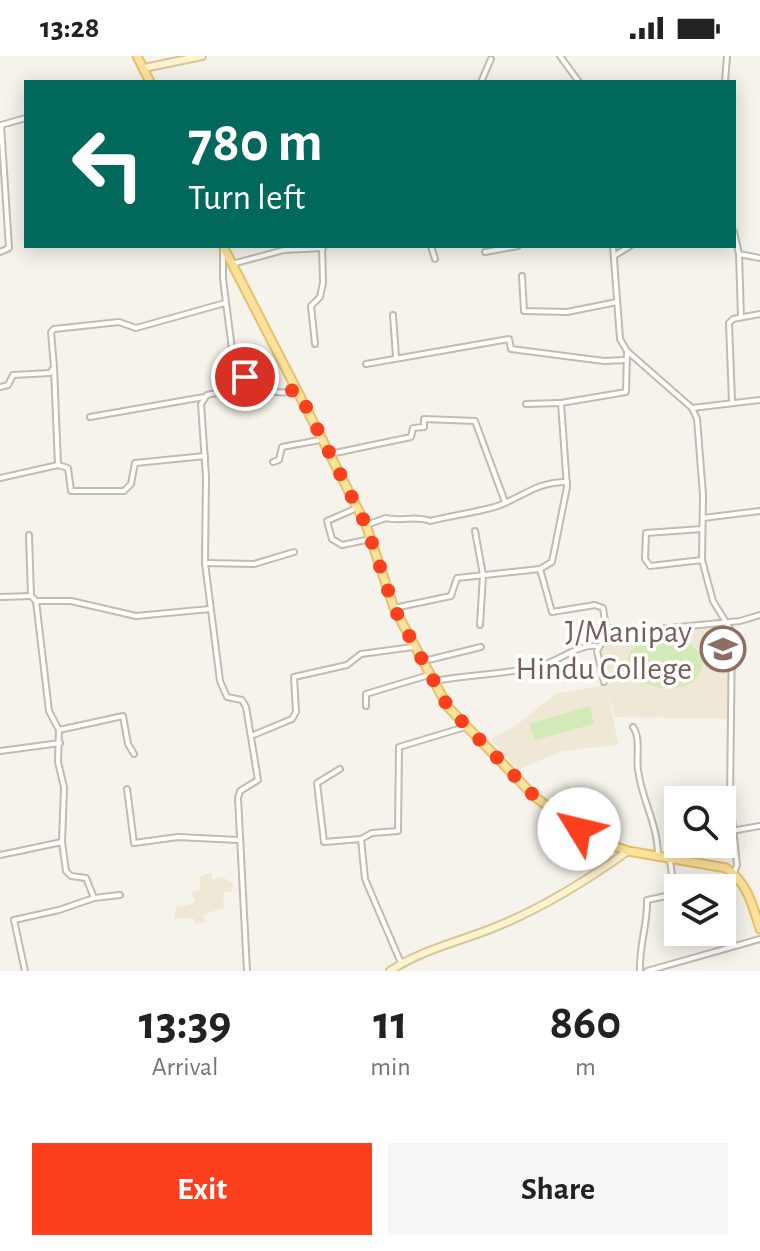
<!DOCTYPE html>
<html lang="en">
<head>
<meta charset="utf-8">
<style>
	:root { --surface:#fff; --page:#f6f6f6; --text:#222; --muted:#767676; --accent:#fc3f1d }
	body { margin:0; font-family:"Alegreya Sans",sans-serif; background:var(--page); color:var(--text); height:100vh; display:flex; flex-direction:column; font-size:30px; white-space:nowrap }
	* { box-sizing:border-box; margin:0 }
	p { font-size:26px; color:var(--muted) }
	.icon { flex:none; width:44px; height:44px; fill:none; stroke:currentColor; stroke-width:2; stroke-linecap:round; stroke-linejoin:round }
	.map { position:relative; height:915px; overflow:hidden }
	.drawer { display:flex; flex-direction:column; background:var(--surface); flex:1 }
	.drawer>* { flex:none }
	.hud { position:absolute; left:24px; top:24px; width:712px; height:168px; border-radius:0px; box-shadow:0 4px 20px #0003; background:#00695c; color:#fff; overflow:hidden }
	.fabs { position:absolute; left:664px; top:730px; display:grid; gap:16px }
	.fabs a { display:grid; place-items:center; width:72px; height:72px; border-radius:0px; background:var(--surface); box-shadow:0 4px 20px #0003; font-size:40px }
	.pin { position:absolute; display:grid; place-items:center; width:68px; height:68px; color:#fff; margin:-34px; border:4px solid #fff; border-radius:50%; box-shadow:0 2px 8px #0007 }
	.me { position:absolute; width:88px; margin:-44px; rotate:306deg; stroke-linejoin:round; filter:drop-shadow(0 0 6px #0008) }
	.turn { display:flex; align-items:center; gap:28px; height:168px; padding:0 32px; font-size:36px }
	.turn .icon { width:104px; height:104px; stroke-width:2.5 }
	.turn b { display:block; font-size:56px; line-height:68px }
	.eta { display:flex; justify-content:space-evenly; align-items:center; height:136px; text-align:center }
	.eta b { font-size:48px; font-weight:700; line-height:56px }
	.cta { display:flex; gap:16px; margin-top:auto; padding:16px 32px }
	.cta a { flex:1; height:92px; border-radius:0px; background:var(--accent); color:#fff; font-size:32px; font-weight:700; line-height:92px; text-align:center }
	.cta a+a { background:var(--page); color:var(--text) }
	.status { display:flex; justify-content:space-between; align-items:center; height:56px; padding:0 40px; background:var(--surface); direction:ltr }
	.status svg { height:22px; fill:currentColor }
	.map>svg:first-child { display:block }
	.education { fill:#efe8d6 }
	.green { fill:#d2eab5 }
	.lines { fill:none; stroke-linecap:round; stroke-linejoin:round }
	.minor-casing { stroke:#c2bbae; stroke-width:8 }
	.secondary-casing { stroke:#d6c79b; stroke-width:10 }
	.primary-casing { stroke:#e6c16a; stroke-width:11 }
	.minor { stroke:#fff; stroke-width:4 }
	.secondary { stroke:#fff3cd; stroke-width:6 }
	.primary { stroke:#ffe39c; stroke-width:7 }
	.route { stroke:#fc3f1d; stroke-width:14; stroke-dasharray:0 25.2 }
	.labels { text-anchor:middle; stroke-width:7; stroke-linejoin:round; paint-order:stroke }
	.education-label { font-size:32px; fill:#785e54; stroke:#fff; text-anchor:end }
</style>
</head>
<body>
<div class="status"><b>13:28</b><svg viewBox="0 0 49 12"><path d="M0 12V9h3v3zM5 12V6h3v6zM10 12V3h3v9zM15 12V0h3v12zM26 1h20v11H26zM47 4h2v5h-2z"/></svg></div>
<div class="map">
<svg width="760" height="915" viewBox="0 0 760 915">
	<rect width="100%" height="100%" fill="#f6f3ec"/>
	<!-- education -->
	<g class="education">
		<path d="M725 569 730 587V663L615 661 597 591 681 570Z"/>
		<path d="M607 629 618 689 562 695 517 714 491 683 515 670 557 637Z"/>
		<path d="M211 816 212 823 222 821 234 828 231 836 223 837 224 852 204 858 205 866 195 868 193 862 174 863 176 851 192 848 195 844 191 836 201 834 199 821Z"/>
	</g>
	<!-- green -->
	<g class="green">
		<path d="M668 582 684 583 703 599C705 638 664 636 637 625 615 594 639 584 668 582Z"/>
		<path d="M590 650 594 668 535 684 529 668Z"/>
	</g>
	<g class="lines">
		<!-- minor casing -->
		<g class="minor-casing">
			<g id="minor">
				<path d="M560 0 579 26"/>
				<path d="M481 26 491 3"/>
				<path d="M725 26 727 0"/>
				<path d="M734 176 739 198 760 202"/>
				<path d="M431 190 435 203"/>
				<path d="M613 190 620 283 627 295 692 352 697 363 703 439 702 504 713 545 732 576 730 744 737 809 734 817"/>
				<path d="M223 193V223L236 324 234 333 207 339 201 348 206 421 205 507 220 625 227 641 242 644 246 651 258 724 240 735 238 742 247 915"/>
				<path d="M0 196 9 192 1 69 26 62"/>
				<path d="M485 196 518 190"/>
				<path d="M739 198 741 261"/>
				<path d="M614 200 630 190"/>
				<path d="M232 208 284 194 323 192"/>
				<path d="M522 220 524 255 567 256 617 246"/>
				<path d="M393 259 396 301"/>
				<path d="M315 288 311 250 320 241 323 227 322 190"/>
				<path d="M366 308 509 283 511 293 604 305 626 304"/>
				<path d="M235 309C250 326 272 343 296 334"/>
				<path d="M54 312 58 409"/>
				<path d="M0 331 8 329 13 319 50 317 54 311 51 276 54 273 119 266 136 272 225 247"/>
				<path d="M732 346 729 267 733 263 760 258"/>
				<path d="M526 348 561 347"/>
				<path d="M692 352 760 344"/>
				<path d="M90 361 204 341"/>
				<path d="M330 398 411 381 413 372 424 371V363L475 365 505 446"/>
				<path d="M273 406 279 404 282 391 320 384"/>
				<path d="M0 422 58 409 68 412 71 435H124L131 428 135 407 205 400"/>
				<path d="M357 452 327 465 332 483 342 489 371 483"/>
				<path d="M703 462 760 455"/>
				<path d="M366 469 386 462C401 466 415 459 430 465 450 460 471 457 491 452 521 444 532 426 567 426"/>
				<path d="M475 475 483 519 480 569"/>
				<path d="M29 479 31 540 36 545 49 655 59 674 58 706 64 731 62 786 66 815 71 820 86 822 94 842"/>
				<path d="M702 504 650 510 645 503 646 477 702 473"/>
				<path d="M205 507 254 508 294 496"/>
				<path d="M540 513 552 556 595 549 603 552 607 578 597 595 604 626"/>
				<path d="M0 541 31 540"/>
				<path d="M36 545H71L136 560 210 553"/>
				<path d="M394 552 451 540 457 522 540 513 552 506 567 431 561 347 626 336 627 295"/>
				<path d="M608 578 740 565 760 559"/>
				<path d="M424 605 481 591"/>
				<path d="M435 625C471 618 507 619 543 609 560 604 579 588 596 590"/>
				<path d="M366 650V638L429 619"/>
				<path d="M633 671C641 682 636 700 638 714 642 745 658 768 658 800"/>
				<path d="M59 674 123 660 128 688 134 698"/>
				<path d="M251 680 292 663 296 656 294 621 347 609 361 598 413 591"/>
				<path d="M0 695 60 687"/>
				<path d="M340 713 317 727 324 786 361 783"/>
				<path d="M127 733 134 787 178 781 238 784"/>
				<path d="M731 775 760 770"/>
				<path d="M0 799 62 786"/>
				<path d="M401 907 365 823 361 783 372 777 398 775 399 691 465 671"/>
				<path d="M25 915 14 864 59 854 94 842 120 839"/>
				<path d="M640 915C639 888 648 868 647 844L671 839 674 833 670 804"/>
				<path d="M647 915 760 883"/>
			</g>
		</g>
		<!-- secondary casing -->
		<g class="secondary-casing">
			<g id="secondary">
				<path d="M144 12 202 0"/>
				<path d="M390 915C421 894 458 886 493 872 541 853 586 825 628 795"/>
			</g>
		</g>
		<!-- primary casing -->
		<g class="primary-casing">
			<g id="primary">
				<path d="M137 0 150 26"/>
				<path d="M223 190 366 469 394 552 448 651 535 741 594 783 628 795 726 812C747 826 753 850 760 873"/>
			</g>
		</g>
		<!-- minor -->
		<use href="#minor" class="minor"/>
		<!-- secondary -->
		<use href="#secondary" class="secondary"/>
		<!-- primary -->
		<use href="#primary" class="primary"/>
	</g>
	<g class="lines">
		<!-- route -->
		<path class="route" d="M245 321C261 332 279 340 297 333L366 469 394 552 448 651 535 741 579 773"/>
	</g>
	<!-- icons -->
	<defs>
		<g id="school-ring" transform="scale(2.3)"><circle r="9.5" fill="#fff" stroke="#8d6e63" stroke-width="1.5"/><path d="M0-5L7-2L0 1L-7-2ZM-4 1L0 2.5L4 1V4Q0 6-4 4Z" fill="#8d6e63"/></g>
	</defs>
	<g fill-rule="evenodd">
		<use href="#school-ring" x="723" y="593"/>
	</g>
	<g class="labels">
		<!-- education labels -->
		<g class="education-label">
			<text x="692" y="586">J/Manipay<tspan x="692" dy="37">Hindu College</tspan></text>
		</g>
	</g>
</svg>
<div class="fabs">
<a><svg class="icon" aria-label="search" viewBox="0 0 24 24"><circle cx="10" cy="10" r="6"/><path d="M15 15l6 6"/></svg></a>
<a><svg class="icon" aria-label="layers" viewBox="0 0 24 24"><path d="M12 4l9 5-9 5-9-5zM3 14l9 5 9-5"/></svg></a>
</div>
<div class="pin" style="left:245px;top:321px;background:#d93025"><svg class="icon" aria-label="arrive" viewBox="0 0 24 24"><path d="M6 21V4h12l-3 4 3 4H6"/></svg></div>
<svg class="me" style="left:579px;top:773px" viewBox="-20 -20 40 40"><circle r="19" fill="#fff"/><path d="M0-13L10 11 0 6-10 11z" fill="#fc3f1d"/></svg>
<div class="hud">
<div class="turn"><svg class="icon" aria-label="left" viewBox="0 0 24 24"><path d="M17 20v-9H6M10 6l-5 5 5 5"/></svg><div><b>780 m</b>Turn left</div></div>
</div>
</div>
<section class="drawer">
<div class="eta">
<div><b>13:39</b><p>Arrival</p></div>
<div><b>11</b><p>min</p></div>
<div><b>860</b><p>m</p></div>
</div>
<div class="cta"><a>Exit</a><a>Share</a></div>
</section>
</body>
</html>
